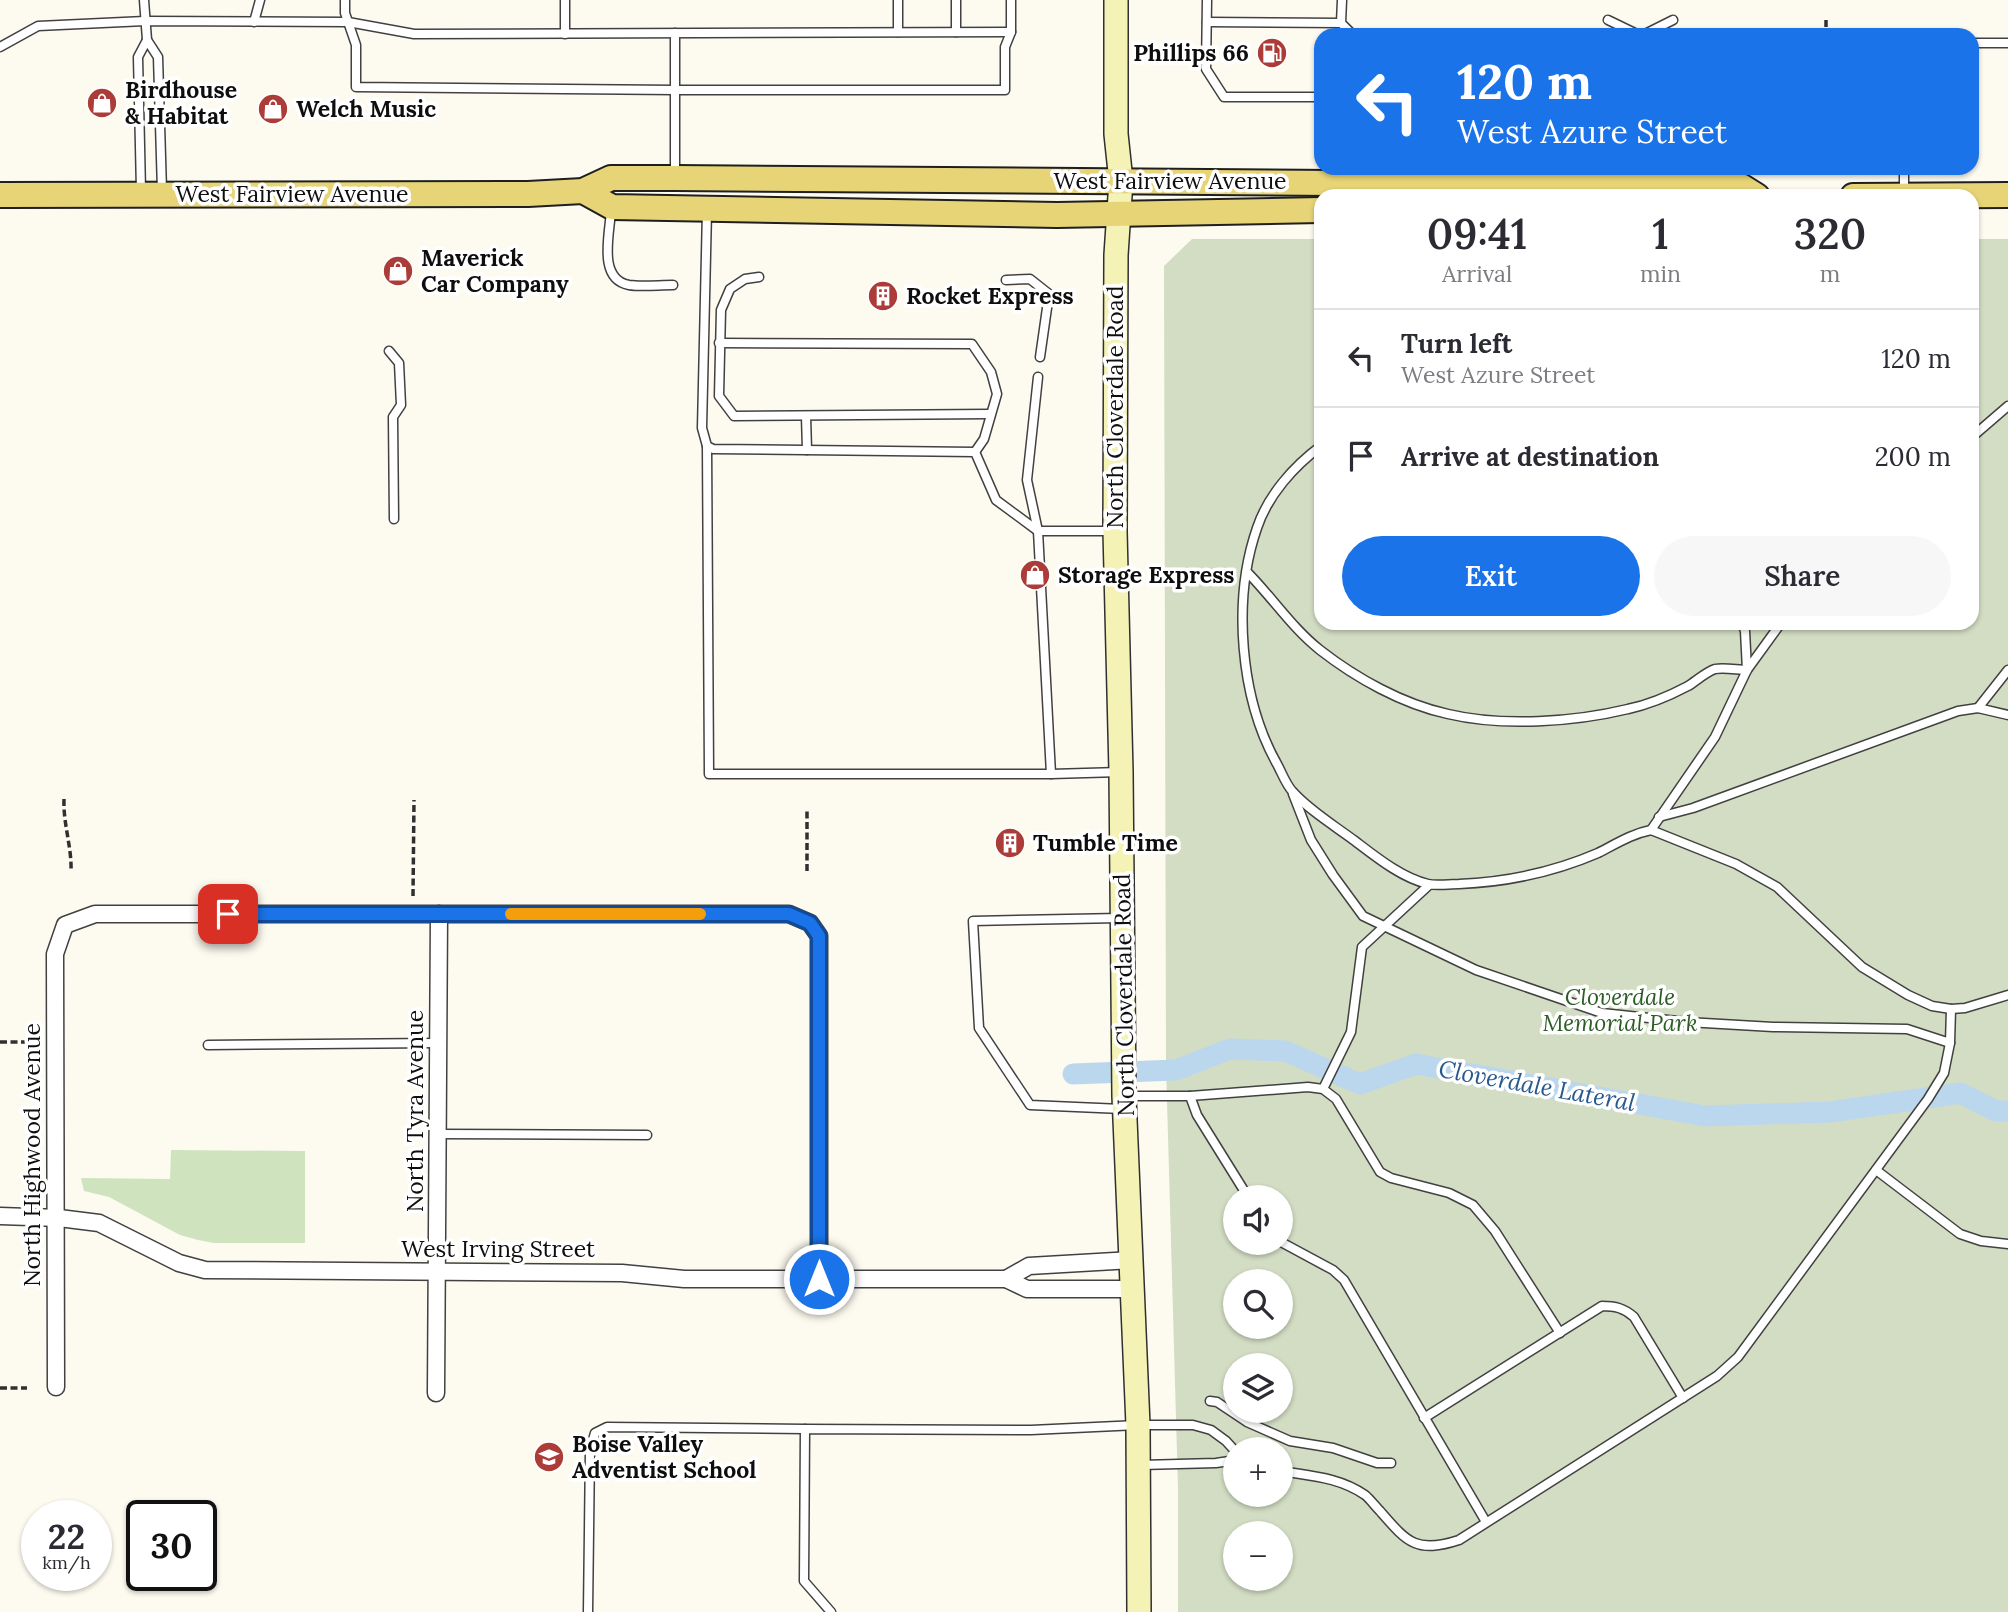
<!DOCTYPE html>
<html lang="en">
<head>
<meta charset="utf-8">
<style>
	:root { --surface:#fff; --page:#f7f7f7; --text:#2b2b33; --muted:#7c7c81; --line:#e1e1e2; --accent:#1a73e8 }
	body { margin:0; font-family:Lora,serif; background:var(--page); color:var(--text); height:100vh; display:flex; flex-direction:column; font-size:26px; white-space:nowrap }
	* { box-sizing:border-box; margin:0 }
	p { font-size:23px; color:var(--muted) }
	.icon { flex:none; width:38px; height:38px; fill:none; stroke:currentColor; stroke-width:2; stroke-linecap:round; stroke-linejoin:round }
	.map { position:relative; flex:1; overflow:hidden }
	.drawer { position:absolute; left:1314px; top:189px; width:665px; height:441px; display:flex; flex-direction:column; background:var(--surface); border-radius:21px; box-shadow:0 2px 5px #0004 }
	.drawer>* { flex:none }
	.top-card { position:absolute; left:1314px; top:28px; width:665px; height:147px; border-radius:21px; box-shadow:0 2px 5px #0004; background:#1a73e8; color:#fff; overflow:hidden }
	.buttons { position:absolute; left:1223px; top:1185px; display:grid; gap:14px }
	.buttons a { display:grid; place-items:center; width:70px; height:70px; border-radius:50%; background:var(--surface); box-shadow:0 2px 5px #0004; font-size:35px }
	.speed { position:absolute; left:21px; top:1500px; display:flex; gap:14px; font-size:35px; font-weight:700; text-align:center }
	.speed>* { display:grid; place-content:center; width:91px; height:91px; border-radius:50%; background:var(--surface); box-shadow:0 2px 5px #0004; line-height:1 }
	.speed small { font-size:18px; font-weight:400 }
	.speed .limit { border:4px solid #111; border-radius:10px; background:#fff; color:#111 }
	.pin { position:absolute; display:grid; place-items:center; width:60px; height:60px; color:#fff; margin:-30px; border-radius:14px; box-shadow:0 4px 10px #0006 }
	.me { position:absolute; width:77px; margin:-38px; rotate:0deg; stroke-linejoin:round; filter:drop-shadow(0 0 5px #0008) }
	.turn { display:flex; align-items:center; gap:24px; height:147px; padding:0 28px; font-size:32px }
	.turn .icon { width:91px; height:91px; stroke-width:2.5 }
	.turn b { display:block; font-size:49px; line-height:60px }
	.eta { display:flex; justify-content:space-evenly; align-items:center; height:119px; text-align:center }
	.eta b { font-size:42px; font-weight:600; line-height:49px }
	.action { display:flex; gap:14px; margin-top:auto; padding:14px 28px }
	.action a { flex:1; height:80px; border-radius:42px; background:var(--accent); color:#fff; font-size:28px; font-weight:600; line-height:80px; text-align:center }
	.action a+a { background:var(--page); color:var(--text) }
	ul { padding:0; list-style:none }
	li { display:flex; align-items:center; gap:21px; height:98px; padding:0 28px; border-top:2px solid var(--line) }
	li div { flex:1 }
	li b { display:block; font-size:26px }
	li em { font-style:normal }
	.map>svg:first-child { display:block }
	.green { fill:#cee3be }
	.cemetery { fill:#d2ddc3; fill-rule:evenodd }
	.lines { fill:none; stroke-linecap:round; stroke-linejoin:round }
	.canal { stroke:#bbd7ee; stroke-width:21 }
	.lane-casing { stroke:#414141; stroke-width:11 }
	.street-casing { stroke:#414141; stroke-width:19 }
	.secondary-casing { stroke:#303030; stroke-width:26 }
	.primary-casing { stroke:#1f1f1f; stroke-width:28 }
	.path { stroke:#303030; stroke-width:3.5; stroke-dasharray:7 3.5; stroke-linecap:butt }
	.lane { stroke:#fff; stroke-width:8 }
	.street { stroke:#fff; stroke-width:16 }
	.secondary { stroke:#f4f2b4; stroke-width:23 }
	.primary { stroke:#e6d477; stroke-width:24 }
	.route-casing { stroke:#114b97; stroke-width:18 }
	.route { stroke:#1a73e8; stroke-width:12 }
	.slow { stroke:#f59e0b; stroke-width:12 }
	.labels { text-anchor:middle; stroke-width:7; stroke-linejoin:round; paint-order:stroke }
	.poi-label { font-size:23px; font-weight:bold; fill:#0e0e0e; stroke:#fff; text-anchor:start }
	.street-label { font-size:23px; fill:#0e0e0e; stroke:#fff }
	.park-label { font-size:23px; font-style:italic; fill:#2d5d26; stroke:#fff }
	.water-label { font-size:24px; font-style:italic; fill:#27598f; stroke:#fff }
</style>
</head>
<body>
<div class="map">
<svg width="2008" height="1612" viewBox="0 0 2008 1612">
	<rect width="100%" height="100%" fill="#fdfbf0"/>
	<!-- green -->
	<path class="green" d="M171 1150 305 1151V1243H214L198 1240 180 1235 109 1197 84 1191 81 1178 170 1179Z"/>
	<!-- cemetery -->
	<path class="cemetery" d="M1192 239H1321V623H1972V239H2008V1612H1178V1489L1166 1066 1164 266ZM1236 1197H1281V1242H1236ZM1236 1281H1281V1326H1236ZM1236 1365H1281V1410H1236ZM1236 1449H1281V1494H1236ZM1236 1533H1281V1578H1236Z"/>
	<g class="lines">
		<!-- canal -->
		<path class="canal" d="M1073 1074 1176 1070 1230 1049 1285 1051 1360 1084 1416 1064 1705 1116 1830 1112 1960 1093 1996 1111H2008"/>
		<!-- lane casing -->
		<g class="lane-casing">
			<g id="lane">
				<path d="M144 0 147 40"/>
				<path d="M345 0V13L356 45V87L676 90H1005V47L1011 32V0"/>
				<path d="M1207 0 1206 69 1224 97H1321"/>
				<path d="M1342 0 1341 23 1353 35"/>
				<path d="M1608 20 1639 35"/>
				<path d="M254 22 260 0"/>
				<path d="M1207 22 1341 23"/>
				<path d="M898 32V0"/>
				<path d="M956 32V0"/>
				<path d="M565 34V0"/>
				<path d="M1643 35 1673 20"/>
				<path d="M1972 43H2008"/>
				<path d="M0 47 38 26 145 21 348 22 414 34 1011 32"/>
				<path d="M1904 168V193"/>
				<path d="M675 174V33"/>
				<path d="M141 191 138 57 147 40 158 57 162 191"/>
				<path d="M611 210C610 233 597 279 629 285 642 287 659 285 673 285"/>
				<path d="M707 211 702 428 707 446 713 449 975 452 996 500 1038 531"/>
				<path d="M759 277 745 279 730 289 721 310 719 396 734 416 990 414"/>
				<path d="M1006 280 1030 279 1049 294 1040 357"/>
				<path d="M719 343 972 344 991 372 997 394 984 439 975 452"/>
				<path d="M389 351 399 363 401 405 393 417 394 519"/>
				<path d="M1038 377 1027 480 1038 531"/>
				<path d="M806 416 807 450"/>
				<path d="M1972 437 2008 406"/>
				<path d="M707 446 709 774H1051"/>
				<path d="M1321 446C1294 466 1268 495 1257 528 1232 600 1240 698 1277 764 1282 773 1286 785 1293 792 1310 811 1335 826 1355 841 1376 857 1402 878 1428 884 1437 886 1449 884 1459 884 1507 882 1554 872 1598 853 1616 844 1631 834 1651 830L1736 864 1777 887 1862 967 1908 995 1932 1006 1951 1009 1965 1008 2008 995"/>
				<path d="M1112 531H1038L1051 774 1120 772"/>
				<path d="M1247 572C1272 597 1292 628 1320 650 1356 678 1402 704 1448 714 1503 727 1574 722 1628 709 1647 705 1671 695 1688 686 1696 681 1706 672 1715 669 1724 667 1738 670 1747 670L1745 631 1742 623"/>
				<path d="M1978 708 2008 670"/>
				<path d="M1293 794 1311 840 1333 875 1363 916 1476 970 1602 1013 1687 1022 1773 1027 1907 1029 1950 1043"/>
				<path d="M1659 817 1693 808 1958 711 1978 708 2008 715"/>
				<path d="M1651 830 1715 737 1747 670 1781 623"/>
				<path d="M1120 918 973 921 979 1028 1030 1105 1122 1109"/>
				<path d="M208 1045 438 1043"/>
				<path d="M1323 1089 1351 1032 1362 947 1429 885"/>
				<path d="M1127 1096H1190L1197 1115 1248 1197"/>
				<path d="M1190 1096 1308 1087 1323 1089 1336 1099 1380 1172 1391 1178 1449 1193 1473 1205 1495 1231 1560 1333"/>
				<path d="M438 1134 647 1135"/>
				<path d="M1876 1170 1960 1234 1981 1241 2008 1244"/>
				<path d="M1281 1242 1333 1270 1344 1280 1486 1522"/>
				<path d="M1210 1401 1217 1402 1247 1422 1290 1441 1333 1448 1377 1463H1391"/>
				<path d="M1424 1418 1602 1306C1615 1306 1624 1308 1634 1317L1683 1398"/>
				<path d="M1141 1465 1216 1463 1236 1460"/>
				<path d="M1281 1471C1310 1476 1339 1477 1365 1495 1370 1499 1375 1506 1380 1511 1407 1542 1416 1554 1459 1540L1717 1376 1738 1357 1928 1099 1944 1073 1950 1043 1951 1009"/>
				<path d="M588 1612 590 1450 595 1433 607 1427 805 1429"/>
				<path d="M831 1612 804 1581 805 1429 1031 1430 1138 1425H1193L1211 1430 1226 1441 1236 1452"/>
			</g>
		</g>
		<!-- street casing -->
		<g class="street-casing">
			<g id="street">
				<path d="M0 1216 59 1218 99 1223 179 1263 205 1270 622 1273 684 1279H1006"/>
				<path d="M1132 1260 1029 1266 1006 1279 1027 1289H1133"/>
				<path d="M56 1387 55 954 65 925 95 914H789L810 923 819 936V1279"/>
				<path d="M436 1393 439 914"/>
			</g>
		</g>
		<!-- secondary casing -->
		<g class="secondary-casing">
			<path id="secondary" d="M1116 0V134L1121 181 1116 255 1115 531 1121 772 1124 1096 1138 1425 1139 1612"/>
		</g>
		<!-- primary casing -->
		<g class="primary-casing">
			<g id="primary">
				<path d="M583 191 612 207 1057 215 1321 210"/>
				<path d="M0 195 528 194 583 191 611 178H675L1741 186 1757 196"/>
				<path d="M1853 196 2008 195"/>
			</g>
		</g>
		<!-- path -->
		<g class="path">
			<path d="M1826 20V35"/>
			<path d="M64 799C63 824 72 847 71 872"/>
			<path d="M807 871V809"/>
			<path d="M413 896 414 800"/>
			<path d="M0 1042H28"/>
			<path d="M0 1388H27"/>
		</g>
		<!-- lane -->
		<use href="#lane" class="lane"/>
		<!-- street -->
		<use href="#street" class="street"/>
		<!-- secondary -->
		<use href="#secondary" class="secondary"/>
		<!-- primary -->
		<use href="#primary" class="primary"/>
	</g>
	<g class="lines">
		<!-- route casing -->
		<g class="route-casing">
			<path id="route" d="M228 914H789L810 923 819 936V1279"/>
		</g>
		<!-- route -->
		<use href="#route" class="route"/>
		<!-- slow -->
		<path class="slow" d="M511 914H700"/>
	</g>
	<!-- icons -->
	<defs>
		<g id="fuel-disc" transform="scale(1.575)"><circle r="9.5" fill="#ab3c38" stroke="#fff"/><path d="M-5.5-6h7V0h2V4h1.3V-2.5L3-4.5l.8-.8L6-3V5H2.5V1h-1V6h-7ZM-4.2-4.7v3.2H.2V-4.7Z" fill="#fff"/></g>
		<g id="shop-disc" transform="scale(1.575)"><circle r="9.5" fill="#ab3c38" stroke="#fff"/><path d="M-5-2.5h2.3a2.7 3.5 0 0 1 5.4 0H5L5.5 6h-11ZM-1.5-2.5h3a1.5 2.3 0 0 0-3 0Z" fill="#fff"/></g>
		<g id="building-disc" transform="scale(1.575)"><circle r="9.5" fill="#ab3c38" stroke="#fff"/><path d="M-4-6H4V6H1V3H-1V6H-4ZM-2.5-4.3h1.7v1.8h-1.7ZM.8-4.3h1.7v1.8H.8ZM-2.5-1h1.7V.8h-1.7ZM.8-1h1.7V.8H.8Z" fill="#fff"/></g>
		<g id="school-disc" transform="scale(1.575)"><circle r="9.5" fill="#ab3c38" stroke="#fff"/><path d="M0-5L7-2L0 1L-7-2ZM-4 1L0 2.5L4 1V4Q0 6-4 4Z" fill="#fff"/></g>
	</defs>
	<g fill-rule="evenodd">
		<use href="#fuel-disc" x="1272" y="53"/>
		<use href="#shop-disc" x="102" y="103"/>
		<use href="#shop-disc" x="273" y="109"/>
		<use href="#shop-disc" x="398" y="271"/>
		<use href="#building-disc" x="883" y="296"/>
		<use href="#shop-disc" x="1035" y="575"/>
		<use href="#building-disc" x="1010" y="843"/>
		<use href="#school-disc" x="549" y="1457"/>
	</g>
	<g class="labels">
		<!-- poi labels -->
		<g class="poi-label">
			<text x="1249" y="61" text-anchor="end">Phillips 66</text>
			<text x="125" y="98">Birdhouse<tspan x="125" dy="26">&amp; Habitat</tspan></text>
			<text x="296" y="117">Welch Music</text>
			<text x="421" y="266">Maverick<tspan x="421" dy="26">Car Company</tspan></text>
			<text x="906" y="304">Rocket Express</text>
			<text x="1058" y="583">Storage Express</text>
			<text x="1033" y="851">Tumble Time</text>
			<text x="572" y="1452">Boise Valley<tspan x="572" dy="26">Adventist School</tspan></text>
		</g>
		<!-- street labels -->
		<g class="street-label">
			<text x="1170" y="189">West Fairview Avenue</text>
			<text x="292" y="202">West Fairview Avenue</text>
			<text transform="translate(1115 407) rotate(-90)" y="8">North Cloverdale Road</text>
			<text transform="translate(1124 995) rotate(-91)" y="8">North Cloverdale Road</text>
			<text transform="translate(415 1111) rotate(-90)" y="8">North Tyra Avenue</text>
			<text transform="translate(32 1155) rotate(-90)" y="8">North Highwood Avenue</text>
			<text x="498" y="1257">West Irving Street</text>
		</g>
		<!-- park labels -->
		<g class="park-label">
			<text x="1620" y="1005">Cloverdale<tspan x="1620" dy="26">Memorial Park</tspan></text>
		</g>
		<!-- water labels -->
		<g class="water-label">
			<text transform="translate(1537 1086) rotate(10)" y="8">Cloverdale Lateral</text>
		</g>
	</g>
</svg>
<div class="buttons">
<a><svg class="icon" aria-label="sound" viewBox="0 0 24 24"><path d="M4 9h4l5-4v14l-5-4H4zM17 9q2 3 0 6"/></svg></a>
<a><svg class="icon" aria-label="search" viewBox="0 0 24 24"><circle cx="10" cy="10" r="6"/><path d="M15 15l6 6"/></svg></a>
<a><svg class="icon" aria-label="layers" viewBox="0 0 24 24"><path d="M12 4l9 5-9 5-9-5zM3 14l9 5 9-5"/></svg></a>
<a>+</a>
<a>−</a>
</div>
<div class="speed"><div>22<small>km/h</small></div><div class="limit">30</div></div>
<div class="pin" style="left:228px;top:914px;background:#d93025"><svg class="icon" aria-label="arrive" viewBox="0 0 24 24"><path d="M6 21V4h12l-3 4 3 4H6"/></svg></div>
<svg class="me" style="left:819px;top:1279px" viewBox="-20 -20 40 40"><circle r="17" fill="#1a73e8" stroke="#fff" stroke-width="3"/><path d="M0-11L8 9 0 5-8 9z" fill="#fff"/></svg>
<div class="top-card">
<div class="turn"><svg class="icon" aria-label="left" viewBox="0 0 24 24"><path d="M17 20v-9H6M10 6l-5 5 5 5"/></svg><div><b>120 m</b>West Azure Street</div></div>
</div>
<section class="drawer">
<div class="eta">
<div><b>09:41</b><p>Arrival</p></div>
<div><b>1</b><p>min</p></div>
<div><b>320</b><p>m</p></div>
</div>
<ul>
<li><svg class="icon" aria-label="left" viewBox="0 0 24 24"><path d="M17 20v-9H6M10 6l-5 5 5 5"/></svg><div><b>Turn left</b><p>West Azure Street</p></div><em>120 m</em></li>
<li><svg class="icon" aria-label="arrive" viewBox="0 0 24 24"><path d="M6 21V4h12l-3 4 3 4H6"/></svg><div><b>Arrive at destination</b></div><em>200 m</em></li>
</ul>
<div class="action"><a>Exit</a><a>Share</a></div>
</section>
</div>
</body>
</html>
